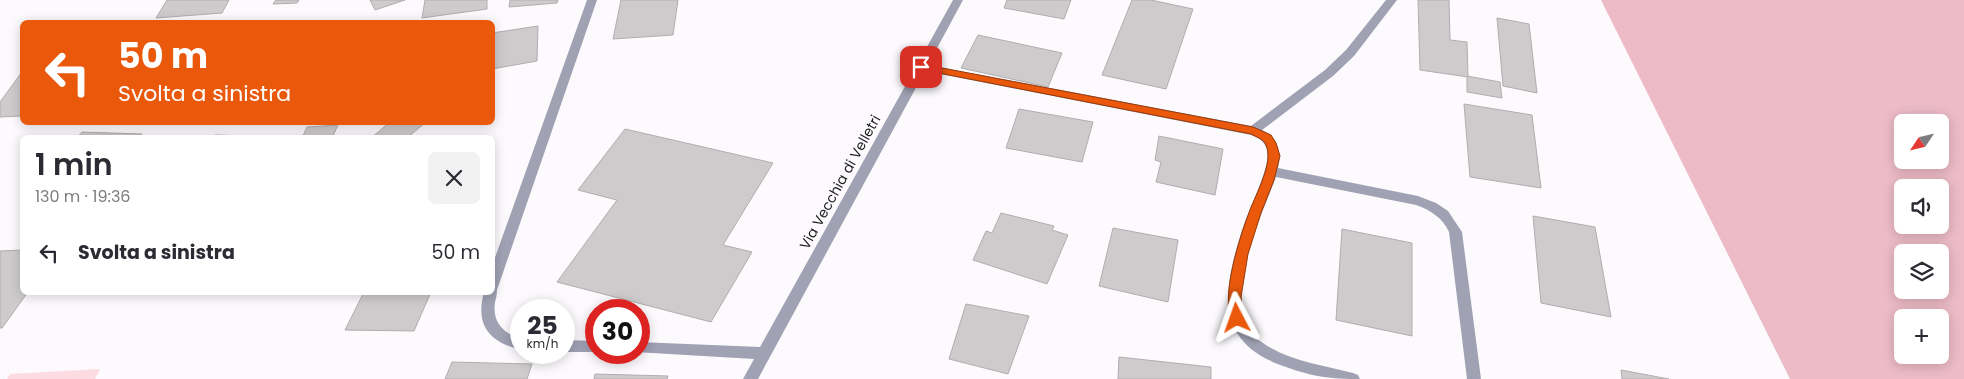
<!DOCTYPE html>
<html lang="it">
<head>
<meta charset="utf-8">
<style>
	:root { --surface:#fff; --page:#f2f2f3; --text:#2b2b33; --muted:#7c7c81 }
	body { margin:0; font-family:Poppins,sans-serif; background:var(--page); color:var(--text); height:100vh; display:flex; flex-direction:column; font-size:19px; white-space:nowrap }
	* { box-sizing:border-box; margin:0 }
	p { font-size:16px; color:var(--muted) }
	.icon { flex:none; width:28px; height:28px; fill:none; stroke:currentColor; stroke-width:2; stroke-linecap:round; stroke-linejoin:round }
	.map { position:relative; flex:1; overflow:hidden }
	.sheet { position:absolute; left:20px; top:135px; width:475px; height:160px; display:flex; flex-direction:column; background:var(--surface); border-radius:8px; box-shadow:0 2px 12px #0003 }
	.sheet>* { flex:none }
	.top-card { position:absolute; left:20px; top:20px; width:475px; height:105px; border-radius:8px; box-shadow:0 2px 12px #0003; background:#ea580c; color:#fff; overflow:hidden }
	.needle { width:32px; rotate:235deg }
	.buttons { position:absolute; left:1894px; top:114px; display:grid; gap:10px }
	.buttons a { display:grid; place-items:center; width:55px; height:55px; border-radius:8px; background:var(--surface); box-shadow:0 2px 12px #0003; font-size:25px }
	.speed { position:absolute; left:510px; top:299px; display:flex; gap:10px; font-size:25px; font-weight:700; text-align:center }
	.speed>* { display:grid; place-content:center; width:65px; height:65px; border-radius:50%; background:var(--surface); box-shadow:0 2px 12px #0003; line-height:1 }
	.speed small { font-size:12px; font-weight:400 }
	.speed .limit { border:8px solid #d22; background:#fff; color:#111 }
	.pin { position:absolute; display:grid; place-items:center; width:42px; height:42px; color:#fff; margin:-21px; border-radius:10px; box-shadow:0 2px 8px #0006 }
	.me { position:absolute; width:55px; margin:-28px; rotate:356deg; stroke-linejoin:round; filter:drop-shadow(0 0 4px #0008) }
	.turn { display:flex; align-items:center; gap:18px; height:105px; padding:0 15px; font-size:22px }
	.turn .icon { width:65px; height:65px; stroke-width:2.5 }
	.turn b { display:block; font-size:35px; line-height:42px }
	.round { display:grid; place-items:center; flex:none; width:52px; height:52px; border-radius:8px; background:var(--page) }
	.headline { display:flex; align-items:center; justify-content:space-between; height:85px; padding:0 15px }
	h1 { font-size:30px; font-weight:600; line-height:38px }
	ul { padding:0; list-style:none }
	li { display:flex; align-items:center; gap:15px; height:65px; padding:0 15px }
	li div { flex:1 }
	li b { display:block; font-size:19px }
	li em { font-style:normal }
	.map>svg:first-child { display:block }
	.green { fill:#fddbe3 }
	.forest { fill:#ecbbc7; fill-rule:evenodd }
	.building { fill:#cecbcd; stroke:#afadaf }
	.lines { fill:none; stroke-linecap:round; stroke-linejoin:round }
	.street { fill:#a0a1b3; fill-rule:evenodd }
	.route { fill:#ea580c; stroke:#983908 }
	.labels { text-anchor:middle; stroke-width:4.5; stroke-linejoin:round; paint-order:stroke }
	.street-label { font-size:14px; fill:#1d1c1d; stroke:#fcfafd }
</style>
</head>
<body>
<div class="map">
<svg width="1964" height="379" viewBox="0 0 1964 379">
	<rect width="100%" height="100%" fill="#fcfafd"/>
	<!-- green -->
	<path class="green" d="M100 369 95 379H7L10 374Z"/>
	<!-- forest -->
	<path class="forest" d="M1601 0H1964V379H1790ZM1902 122H1940V160H1902ZM1902 188H1940V225H1902ZM1902 252H1940V290H1902ZM1902 318H1940V355H1902Z"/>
	<!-- building -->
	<g class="building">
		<path d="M167 0H229L222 13 156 18Z"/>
		<path d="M276 0H299L297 3 273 4Z"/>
		<path d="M370 0H405L375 10Z"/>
		<path d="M425 0H487V9L422 18Z"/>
		<path d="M510 0H558L557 3 509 7Z"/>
		<path d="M621 0H678L673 35 613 39Z"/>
		<path d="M1007 0H1071L1064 19 1004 8Z"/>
		<path d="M1132 0H1151L1193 9 1166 89 1102 75Z"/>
		<path d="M1418 0H1449L1450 40 1467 42 1468 77 1420 70Z"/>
		<path d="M1497 18 1529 24 1537 93 1503 86Z"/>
		<path d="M538 26 537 61 492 69V33Z"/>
		<path d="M978 35 1062 53 1048 87 961 68Z"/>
		<path d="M22 72V116L0 117V102Z"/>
		<path d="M1467 76 1500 82 1502 98 1467 92Z"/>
		<path d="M1464 104 1532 115 1541 188 1470 177Z"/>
		<path d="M1019 109 1093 122 1082 162 1006 148Z"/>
		<path d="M390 122H426L407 138H371Z"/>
		<path d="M338 125 332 138H302L307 127Z"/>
		<path d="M625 129 773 163 723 245 752 252 711 322 557 282 617 200 578 190Z"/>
		<path d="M82 132 142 134 139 138H77Z"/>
		<path d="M215 135 279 137 213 138Z"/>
		<path d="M1159 136 1223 149 1215 195 1156 182 1161 162 1155 160Z"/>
		<path d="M1001 213 1054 226 1052 230 1068 235 1047 284 973 260 986 231 992 233Z"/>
		<path d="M1533 216 1595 227 1611 317 1541 303Z"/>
		<path d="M1113 228 1178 240 1168 302 1099 286Z"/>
		<path d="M1342 229 1412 243V336L1336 320Z"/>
		<path d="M22 250V292H28L2 328H0V251Z"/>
		<path d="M364 292H431L414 331 345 330Z"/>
		<path d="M966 304 1029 316 1008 374 949 359Z"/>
		<path d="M1119 357 1211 367V379H1118Z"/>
		<path d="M452 362 532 364 527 379H445Z"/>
		<path d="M1621 370 1669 379H1622Z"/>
		<path d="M595 374 668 376 667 379H594Z"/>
	</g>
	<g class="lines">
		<!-- street -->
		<g class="street">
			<path d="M587 0H597L497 290C497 295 496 298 495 302 492 322 503 334 521 338V350C489 342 475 325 484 292H492V266Z"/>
			<path d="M953 0H963L928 65 1251 126 1325 70 1346 50 1386 0H1397L1354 56 1333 76 1262 130C1278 138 1282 152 1278 168L1418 196 1436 203 1448 211 1462 232 1481 379H1467L1449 232C1443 218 1430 210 1416 205L1276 177C1261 218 1214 311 1263 343 1289 361 1323 365 1353 373L1358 375 1360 379C1330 379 1314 377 1286 367 1219 345 1221 299 1239 240 1246 214 1261 188 1267 162 1269 148 1265 140 1251 135L925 71 758 379H743L754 359 635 352H639V342L760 347Z"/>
			<path d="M564 340 596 341 597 352H564Z"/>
		</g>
	</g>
	<!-- route -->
	<path class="route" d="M921 64 1253 127 1271 135 1276 143 1280 156 1274 180 1261 213 1248 254 1241 297 1243 318 1241 322 1237 324 1232 322C1220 297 1240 236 1250 210 1256 194 1274 162 1266 145 1264 139 1256 137 1251 134L918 69V65Z"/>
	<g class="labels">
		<!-- street labels -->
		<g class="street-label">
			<text transform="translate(840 182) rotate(-61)" y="5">Via Vecchia di Velletri</text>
		</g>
	</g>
</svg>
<div class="buttons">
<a><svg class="needle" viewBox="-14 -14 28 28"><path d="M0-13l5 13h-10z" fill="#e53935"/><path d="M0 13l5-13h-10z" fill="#7c7c81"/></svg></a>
<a><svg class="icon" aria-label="sound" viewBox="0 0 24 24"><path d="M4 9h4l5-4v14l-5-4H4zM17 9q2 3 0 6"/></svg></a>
<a><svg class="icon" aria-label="layers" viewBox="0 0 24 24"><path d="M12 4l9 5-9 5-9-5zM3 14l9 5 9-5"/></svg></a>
<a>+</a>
</div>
<div class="speed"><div>25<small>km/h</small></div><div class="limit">30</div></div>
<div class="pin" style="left:921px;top:67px;background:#d93025"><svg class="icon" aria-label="arrive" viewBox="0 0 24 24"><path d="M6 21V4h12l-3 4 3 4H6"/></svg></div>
<svg class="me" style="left:1237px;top:318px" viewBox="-20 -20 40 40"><path d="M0-17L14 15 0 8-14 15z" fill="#ea580c" stroke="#fff" stroke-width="4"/></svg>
<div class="top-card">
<div class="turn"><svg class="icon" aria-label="left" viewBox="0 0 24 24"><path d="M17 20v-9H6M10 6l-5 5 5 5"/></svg><div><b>50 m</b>Svolta a sinistra</div></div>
</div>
<section class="sheet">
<div class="headline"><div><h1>1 min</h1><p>130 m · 19:36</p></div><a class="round"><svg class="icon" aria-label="close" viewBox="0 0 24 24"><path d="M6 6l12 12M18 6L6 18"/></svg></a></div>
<ul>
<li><svg class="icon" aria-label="left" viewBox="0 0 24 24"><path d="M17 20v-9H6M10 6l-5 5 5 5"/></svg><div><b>Svolta a sinistra</b></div><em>50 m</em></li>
</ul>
</section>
</div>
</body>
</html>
